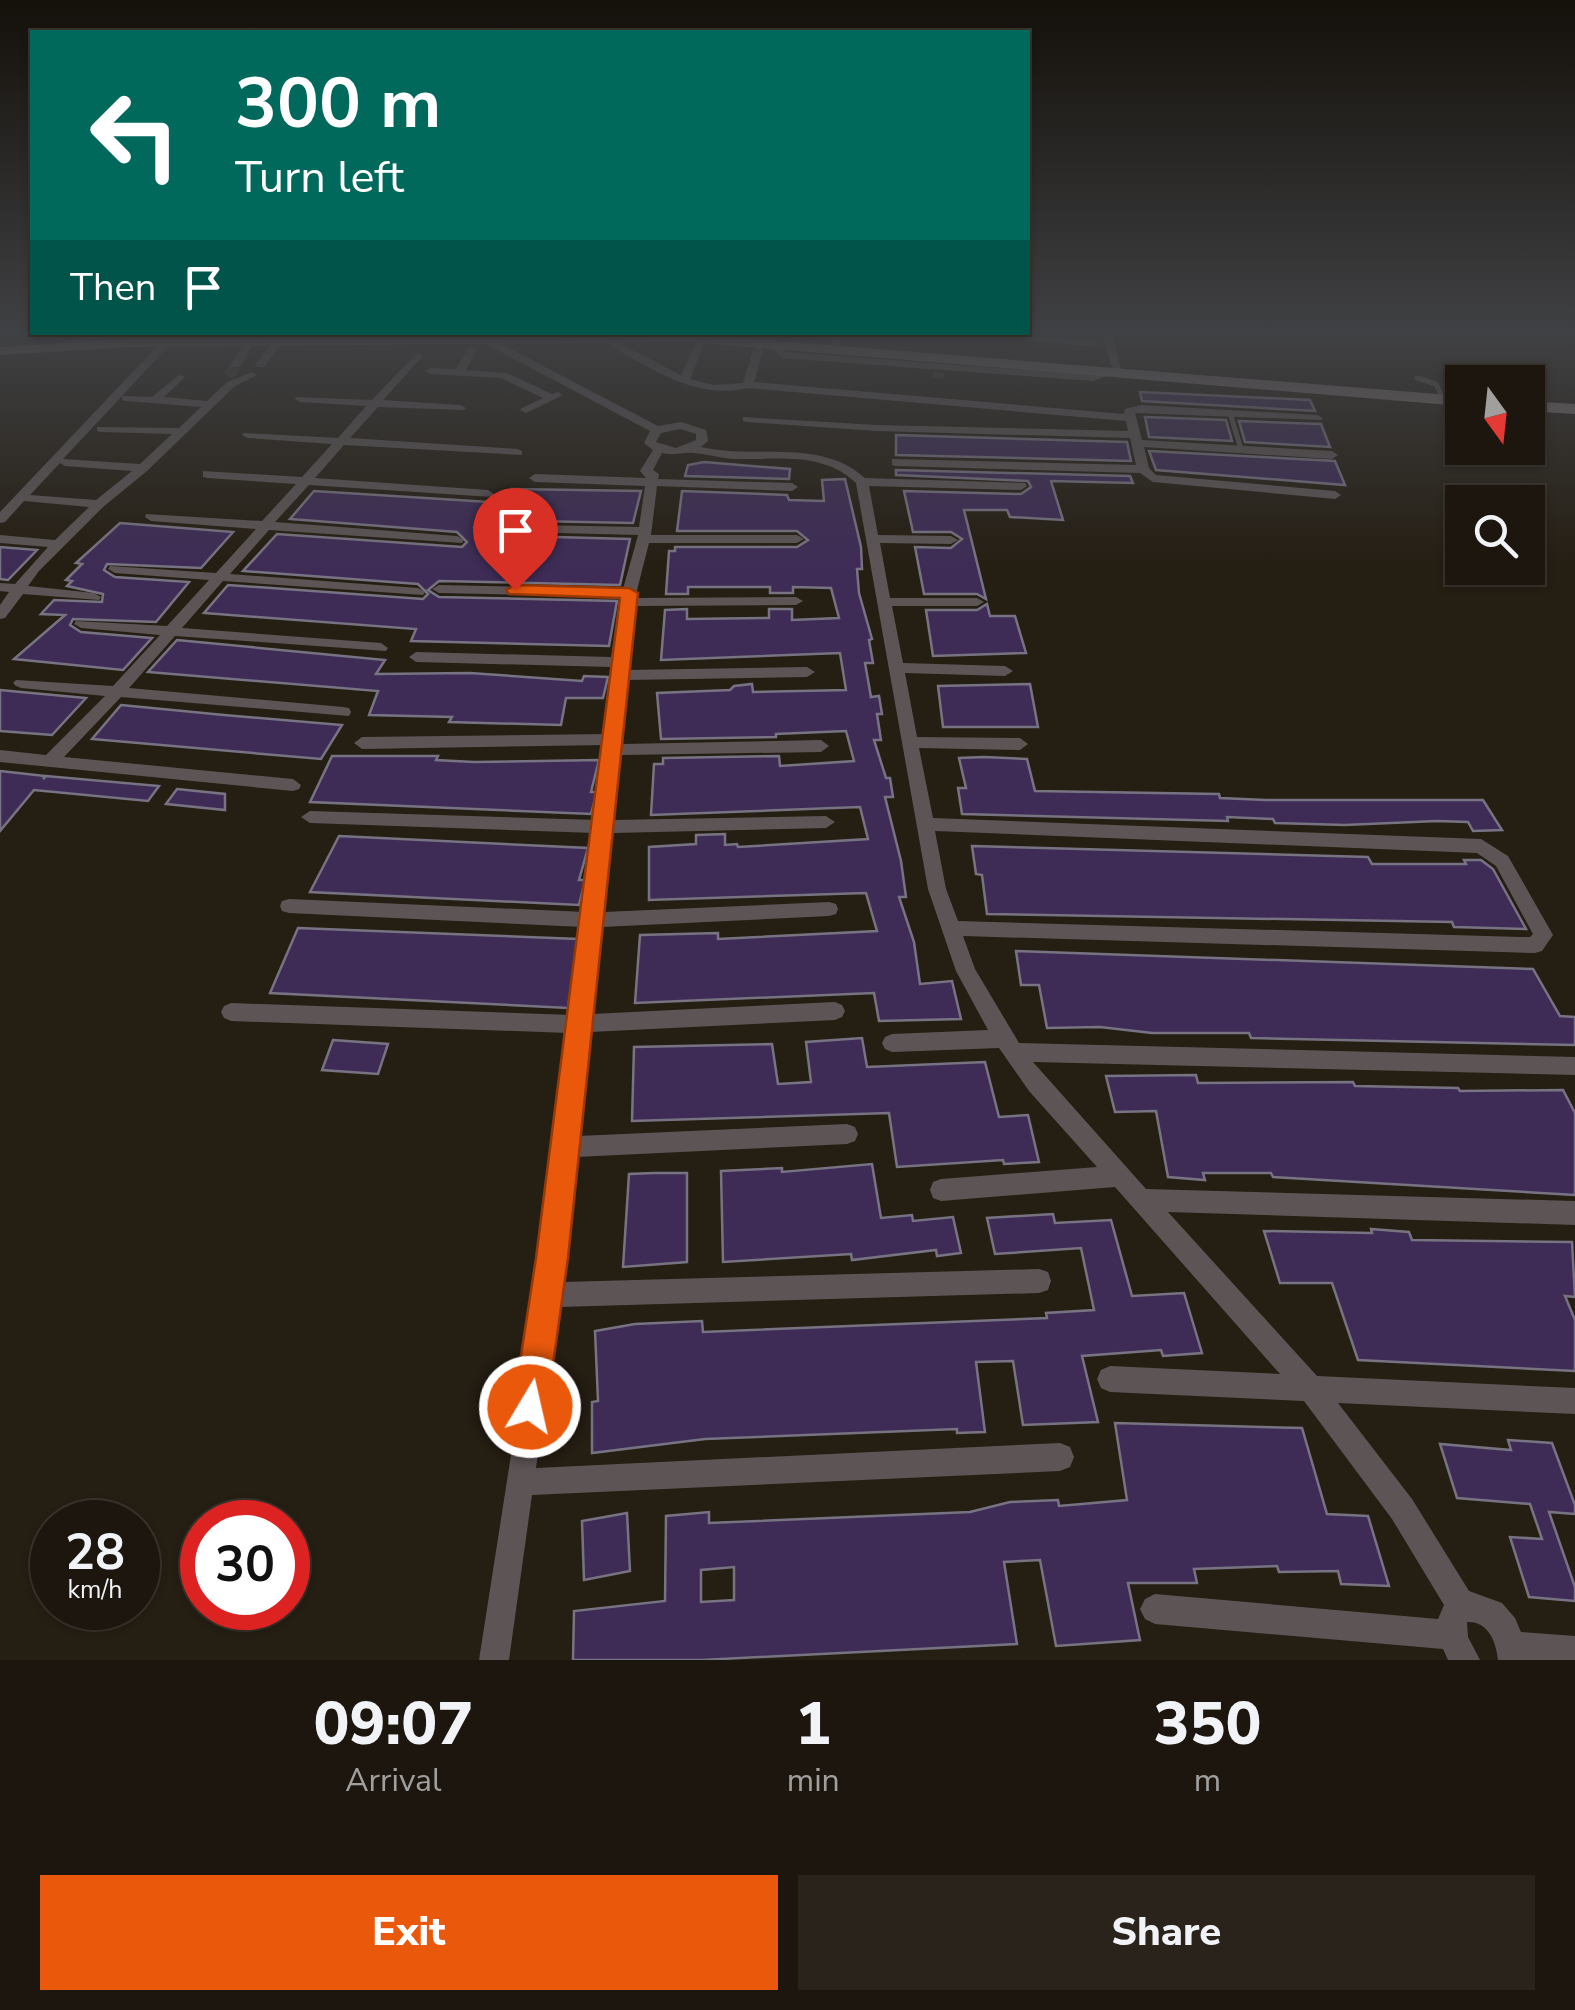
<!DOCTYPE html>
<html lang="en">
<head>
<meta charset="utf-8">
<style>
	:root { --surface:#1c160e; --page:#29231c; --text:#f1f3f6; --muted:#a09f9e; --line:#3a352e; --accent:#ea580c }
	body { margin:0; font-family:"Nunito Sans",sans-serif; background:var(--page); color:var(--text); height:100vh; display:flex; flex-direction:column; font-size:38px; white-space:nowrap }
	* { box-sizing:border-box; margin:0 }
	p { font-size:32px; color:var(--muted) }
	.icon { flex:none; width:55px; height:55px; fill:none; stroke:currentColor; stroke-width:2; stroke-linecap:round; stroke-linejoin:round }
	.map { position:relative; height:1660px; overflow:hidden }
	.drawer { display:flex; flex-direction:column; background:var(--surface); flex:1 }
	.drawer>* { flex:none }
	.banner { position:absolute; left:30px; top:30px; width:1000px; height:305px; border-radius:0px; box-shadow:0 2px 8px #0004,0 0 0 2px var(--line); background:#00695c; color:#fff; overflow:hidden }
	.needle { width:65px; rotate:165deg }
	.tools { position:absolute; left:1445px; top:365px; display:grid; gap:20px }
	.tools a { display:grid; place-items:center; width:100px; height:100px; border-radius:0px; background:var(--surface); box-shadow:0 2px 8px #0004,0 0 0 2px var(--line); font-size:50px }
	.speed { position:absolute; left:30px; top:1500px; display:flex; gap:20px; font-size:50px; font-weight:700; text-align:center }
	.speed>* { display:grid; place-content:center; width:130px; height:130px; border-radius:50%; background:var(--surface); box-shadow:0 2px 8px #0004,0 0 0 2px var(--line); line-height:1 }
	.speed small { font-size:25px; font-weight:400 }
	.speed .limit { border:15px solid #d22; background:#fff; color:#111 }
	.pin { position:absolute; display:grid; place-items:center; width:85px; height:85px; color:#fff; margin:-102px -42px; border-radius:50% 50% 50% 0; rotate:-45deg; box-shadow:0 0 10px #0007 }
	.pin .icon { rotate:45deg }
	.me { position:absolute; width:110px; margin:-55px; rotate:9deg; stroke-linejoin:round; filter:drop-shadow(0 0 8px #0008) }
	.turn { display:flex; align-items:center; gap:35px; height:210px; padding:0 40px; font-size:45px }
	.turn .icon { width:130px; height:130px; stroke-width:2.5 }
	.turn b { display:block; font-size:70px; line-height:85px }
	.then { display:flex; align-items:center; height:95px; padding:0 40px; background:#0003; gap:20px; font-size:38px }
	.eta { display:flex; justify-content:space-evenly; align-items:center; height:170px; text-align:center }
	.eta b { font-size:60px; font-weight:800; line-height:70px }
	.button { display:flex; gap:20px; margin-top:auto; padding:20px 40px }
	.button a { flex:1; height:115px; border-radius:0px; background:var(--accent); color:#fff; font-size:40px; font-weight:800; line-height:115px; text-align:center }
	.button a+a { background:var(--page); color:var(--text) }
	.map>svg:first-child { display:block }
	.building { fill:#3e2c56; stroke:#787382; stroke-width:2.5; fill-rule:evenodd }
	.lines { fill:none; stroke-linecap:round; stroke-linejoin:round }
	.street-tunnel { stroke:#40392e; stroke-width:11; stroke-dasharray:11 5; stroke-linecap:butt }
	.lane { stroke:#5d5555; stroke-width:5 }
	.street { fill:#5d5555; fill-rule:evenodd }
	.secondary { fill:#807473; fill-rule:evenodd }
	.route { fill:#ea580c; stroke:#983908; stroke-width:2.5 }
</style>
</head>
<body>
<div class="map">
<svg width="1575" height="1660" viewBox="0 0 1575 1660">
	<rect width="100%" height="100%" fill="#251e13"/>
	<!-- building -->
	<g class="building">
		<path d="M1140 392 1310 400 1315 411 1142 401Z"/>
		<path d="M1145 417 1226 420 1232 441 1149 437Z"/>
		<path d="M1239 421 1321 424 1330 447 1245 442Z"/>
		<path d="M896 435 1127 442 1131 461 896 455Z"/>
		<path d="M1149 451 1335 461 1345 485 1156 470Z"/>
		<path d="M704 462 790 469 789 479 685 476 688 465Z"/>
		<path d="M896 470 1130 476 1133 483 1051 481 1063 520 1010 517 1007 510H964L986 599 977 594H924L915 547 951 548 962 539 951 532H913L904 491 1021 494 1031 487 1028 481 896 475Z"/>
		<path d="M845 479 861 547 862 569H857L859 593 872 639 869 640 873 663H865L871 697 879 696 882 714H877L881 740H874L886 778H890L893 797H885L901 861 906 897H899L914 942 920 984 952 981 961 1019 879 1021 874 993 635 1003 640 935 718 933V939L877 931 866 893 649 900V847L696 844V835L725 834V845L737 844 738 847 868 839 860 807 651 815 654 764H663V758L779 756 780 766 854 761 846 731 776 734V737L661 739 657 693 730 690 734 686 752 684 753 692 846 690 840 653 661 660 665 610 687 609V619L769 618V609H792V620L839 618 831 588 793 587V593H770V587H688V594H666L669 551H675V547H797L808 540 797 531H677L682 491 787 495 789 500 824 501 822 480Z"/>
		<path d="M511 489 641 491 633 523 484 520 474 527 479 535 630 539 620 585 439 581 428 590 439 597 617 601 609 646 411 641 416 629 204 613 228 585 423 599 428 594 418 584 243 571 277 534 462 547 467 542 457 532 290 519 314 491 505 503Z"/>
		<path d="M120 523 233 532 201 568 107 564 104 570 115 577 189 582 156 622 73 619 70 625 81 632 152 638 123 670 14 659 65 615 41 614 54 600 102 602 103 594 67 586 72 581 66 580 82 564 76 563Z"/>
		<path d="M0 547 37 550 8 580 0 579Z"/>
		<path d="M987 604 990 616H1015L1026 653 933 656 926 610H977Z"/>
		<path d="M177 640 385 660 376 674 470 673 582 681 584 676 608 677 603 698H566L561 725 449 722 452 717 369 715 378 691 148 672Z"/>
		<path d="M1030 684 1038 727H943L938 686Z"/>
		<path d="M0 690 21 692 86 698 52 735 0 731Z"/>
		<path d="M121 705 224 715 342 725 321 759 92 739Z"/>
		<path d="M332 756H438L436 760 474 762 599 760 591 792H597L591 814 310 802Z"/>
		<path d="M984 757 1027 759 1035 791 1219 794 1220 798 1266 800H1483L1502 830 1473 831 1468 822 1437 821 1345 825 1275 823 1273 819 1227 817 1228 821 962 814 958 788H966L959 758Z"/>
		<path d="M0 771 45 776 43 779 46 776 159 786 148 801 34 790 0 831Z"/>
		<path d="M177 789 225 794V810L166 804Z"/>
		<path d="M339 836 588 848 579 880H585L579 905 310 892Z"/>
		<path d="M972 846 1368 857 1372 864H1466L1464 860H1481L1493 869 1526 929 1454 927 1452 922 987 914 982 875 976 874Z"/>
		<path d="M298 928 578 939 568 1008 270 993Z"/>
		<path d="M1016 951 1533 969 1560 1016 1575 1017V1045L1251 1038 1249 1033H1152L1100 1027 1047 1028 1039 985H1021Z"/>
		<path d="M862 1038 867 1067 985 1062 999 1117 1028 1115 1039 1162 1004 1164 1003 1160 897 1167 889 1113 632 1121 634 1047 772 1044 778 1084 811 1082 806 1042Z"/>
		<path d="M333 1040 388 1044 378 1074 322 1070Z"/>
		<path d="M1196 1075 1198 1083 1353 1082 1355 1086 1458 1088 1460 1091 1563 1090 1575 1113V1195L1273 1177 1271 1173H1203L1205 1180 1168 1177 1156 1111 1115 1112 1106 1076Z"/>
		<path d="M872 1164 881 1218 912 1215 913 1221 953 1217 961 1253 937 1256 936 1250 852 1260 851 1254 723 1262 721 1171 782 1168V1172Z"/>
		<path d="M653 1173H687V1262L623 1267 629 1174Z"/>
		<path d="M1053 1214 1055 1223 1111 1220 1132 1296 1184 1293 1202 1353 1163 1356 1161 1350 1082 1356 1098 1422 1023 1425 1013 1361 976 1362 985 1432 957 1433V1429L705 1439 592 1453V1402L598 1401 595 1331 635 1324 702 1321 703 1332 1047 1318 1046 1313 1094 1310 1081 1248 995 1254 987 1218Z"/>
		<path d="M1371 1229 1409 1232 1412 1240 1572 1242 1575 1297 1565 1296 1575 1320V1371L1358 1360 1332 1283H1280L1264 1231 1372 1233Z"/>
		<path d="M1115 1423 1302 1428 1327 1514 1368 1516 1389 1586 1341 1584 1338 1571 1279 1572 1277 1566 1194 1569 1197 1583H1128L1140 1640 1056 1646 1040 1560 1004 1562 1017 1644 702 1660H573L574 1611 665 1601 666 1516 709 1512V1523L970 1512 1010 1502 1058 1500 1059 1506 1127 1500ZM734 1567V1600L701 1602V1570Z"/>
		<path d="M1508 1440 1552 1443 1575 1505V1514L1549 1512 1575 1587V1601L1529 1597 1510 1537 1542 1539 1530 1504 1457 1498 1440 1444 1511 1450Z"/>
		<path d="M627 1513 630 1571 584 1580 582 1521Z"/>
	</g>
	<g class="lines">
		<!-- street-tunnel -->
		<g class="street-tunnel">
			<path d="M229 376 236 365"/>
			<path d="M938 378 939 372"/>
		</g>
		<!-- lane -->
		<g class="lane">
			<path d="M1417 378 1436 384 1444 400"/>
			<path d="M1230 413 1241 449"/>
		</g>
		<!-- street -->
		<g class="street">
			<path d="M152 332 95 339 50 350 45 347 95 333Z"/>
			<path d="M835 332H845L836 350H828Z"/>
			<path d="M956 332H1000L1095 341 1100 344 1095 347Z"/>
			<path d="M1102 332H1112L1122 374 1113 372Z"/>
			<path d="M482 338H490L658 426 681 422 706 430 708 441 701 447C756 460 819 437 865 478L1025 483 1027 486 1021 490 869 486 878 535 951 536 958 540 951 544 880 543 890 598H977L984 602 977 606H892L903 663 1005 666 1013 671 1005 676 905 673 917 737 1020 738 1028 744 1020 750 919 748 933 818 1481 839 1508 856 1553 935 1542 951 1535 953 963 936 975 969 1019 1043 1575 1057V1075L1033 1062 1146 1189 1575 1201V1225L1168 1212 1317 1376 1575 1388V1414L1338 1403 1412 1499 1469 1591 1502 1603 1515 1618 1521 1632 1575 1636V1660H1498C1496 1641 1488 1621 1467 1622L1468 1637 1480 1660H1448L1443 1649 1155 1624 1145 1619 1140 1609 1145 1599 1155 1594 1438 1619 1444 1605 1392 1519 1304 1401 1110 1392 1101 1388 1097 1379 1101 1370 1110 1366 1280 1374 1115 1187 941 1201 933 1198 930 1190 933 1182 941 1179 1097 1167 1029 1091 999 1048 892 1052 885 1049 882 1043 885 1037 892 1034 988 1030 956 971 928 889 856 483C822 451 777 460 734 459 720 458 707 454 694 453 683 452 674 456 662 453L653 470 659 474 658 479 792 483 798 487 792 491 657 486 651 535H797L804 539 797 543H649L635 598 796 597 803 601 796 605 634 606 625 662 627 670 807 667 815 672 807 677 628 680 623 744 821 740 829 746 821 752 622 755 614 820 826 816 835 822 826 828 613 833 604 912 829 902 836 904 838 909 836 914 829 916 602 927 592 1014 835 1002 842 1005 845 1011 842 1017 835 1020 590 1032 578 1136 847 1124 855 1127 858 1134 855 1141 847 1144 576 1157 562 1282 1039 1269 1048 1272 1051 1281 1048 1290 1039 1293 559 1307 536 1468 1060 1443 1070 1447 1074 1457 1070 1467 1060 1471 532 1495 509 1660H479L536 1295 569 1033 231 1021 224 1018 221 1012 224 1006 231 1003 572 1015 583 927 289 913 282 911 280 906 282 901 289 899 585 912 595 833 310 823 301 817 310 811 597 820 606 745 362 749 354 743 362 737 608 734 613 675 612 667 416 662 409 657 416 652 611 657 621 597 439 593 432 589 439 585 623 589 637 539 638 535 479 531 478 528 484 524 639 527 645 486 535 482 529 478 535 474 646 478 640 471 653 450 644 443 650 431 482 342ZM680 429 696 434V440L676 448 656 442 661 433ZM935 831 1477 853 1496 866 1533 934 1530 937H1521L958 921 946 889Z"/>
			<path d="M274 340 283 342 264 367H256L255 365Z"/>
			<path d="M162 341 171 343 122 396 152 397 180 374 185 377 164 397 207 401 227 382 252 372 257 375 235 386 147 471 103 507 39 571 28 586 94 593 101 597 99 600 23 594 5 618 0 619V605L9 592 0 591V583L15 584 48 547 0 543V535L55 540 89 507 24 501 5 522 0 523V512ZM122 396V400L126 401 201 407 179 428 97 427V431L101 432 172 434 140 464 63 459ZM60 463 65 466 132 471 96 500 30 495Z"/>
			<path d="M245 341 254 343 240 367H232L231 365Z"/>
			<path d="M614 341 681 375 696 343H704L690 379 713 385 743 383 753 350 758 347 763 350 754 382 1124 414 1125 409 1141 405 1317 415 1323 418 1321 420 1135 413 1142 440 1332 451 1338 455 1332 459 1144 447 1149 468 1156 475 1335 491 1341 495 1335 499 1153 482 1140 473 896 466 892 465V459L1136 465 1130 438 877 431 747 422 743 421V417L877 425 1128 431 1126 421 748 388C696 400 655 370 610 346L609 344Z"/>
			<path d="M774 341 785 352 1093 375 1098 373 1097 370 1102 367 1109 375 1093 381 782 358 769 344Z"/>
			<path d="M472 347 477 350 466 370 507 373 552 394 558 392 563 395 526 413 520 410 522 408 543 398 501 378 430 374 425 371 430 368 456 369 468 348Z"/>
			<path d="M417 353 422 356 421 358 383 400 460 405 466 408 464 410 378 407 350 438 518 449 522 451V455L344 445 315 478 488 490 494 494 492 497 309 485 275 522 457 536 464 540 462 543 269 530 230 574 418 588 425 592 423 595 223 581 182 628 381 643 388 648 386 651 175 636 129 688 343 707 349 708 351 712 349 716 121 697 64 757 293 779 301 785 299 789 293 791 0 762V750L46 755 105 696 21 688 16 686 13 683 16 680 113 686 160 635 81 628 74 624 76 621 167 626 209 580 115 573 108 569 110 566 216 573 256 529 151 521 145 517 146 514 262 521 296 484 207 478 203 477V471L302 477 332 444 248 438 242 435 244 433 338 438 366 406 300 402 295 399 296 397 372 400Z"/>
		</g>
		<!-- secondary -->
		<g class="secondary">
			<path d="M690 334 1462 396V406L690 342 128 347 0 355V347L128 339Z"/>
			<path d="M1528 401 1575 404V414L1528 411Z"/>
		</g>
	</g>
	<!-- sky -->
	<linearGradient id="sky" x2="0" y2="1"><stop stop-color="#14100a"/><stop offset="0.59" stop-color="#404144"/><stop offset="1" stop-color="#404144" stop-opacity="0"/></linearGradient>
	<rect width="1575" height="564" fill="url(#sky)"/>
	<!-- route -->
	<path class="route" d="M515 585 629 588 638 593 568 1258 547 1407 542 1419 530 1424 518 1419 513 1407 536 1258 620 598 509 594 506 590Z"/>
</svg>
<div class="tools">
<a><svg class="needle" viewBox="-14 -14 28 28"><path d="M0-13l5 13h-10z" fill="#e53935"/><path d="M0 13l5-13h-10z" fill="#a09f9e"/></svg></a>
<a><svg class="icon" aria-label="search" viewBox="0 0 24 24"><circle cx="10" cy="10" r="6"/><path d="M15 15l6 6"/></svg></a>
</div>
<div class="speed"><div>28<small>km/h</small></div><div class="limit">30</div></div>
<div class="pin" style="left:515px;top:590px;background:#d93025"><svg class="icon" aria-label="arrive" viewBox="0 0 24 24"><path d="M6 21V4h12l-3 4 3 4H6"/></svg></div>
<svg class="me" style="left:530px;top:1407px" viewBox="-20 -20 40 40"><circle r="17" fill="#ea580c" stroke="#fff" stroke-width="3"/><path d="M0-11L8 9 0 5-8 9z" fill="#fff"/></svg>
<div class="banner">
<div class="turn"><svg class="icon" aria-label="left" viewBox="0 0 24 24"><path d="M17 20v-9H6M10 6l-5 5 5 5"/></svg><div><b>300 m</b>Turn left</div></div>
<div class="then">Then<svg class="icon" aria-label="arrive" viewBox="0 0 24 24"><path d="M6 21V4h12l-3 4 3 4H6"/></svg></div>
</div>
</div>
<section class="drawer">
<div class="eta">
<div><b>09:07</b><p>Arrival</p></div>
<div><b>1</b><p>min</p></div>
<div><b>350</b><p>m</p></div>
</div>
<div class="button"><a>Exit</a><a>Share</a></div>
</section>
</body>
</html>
